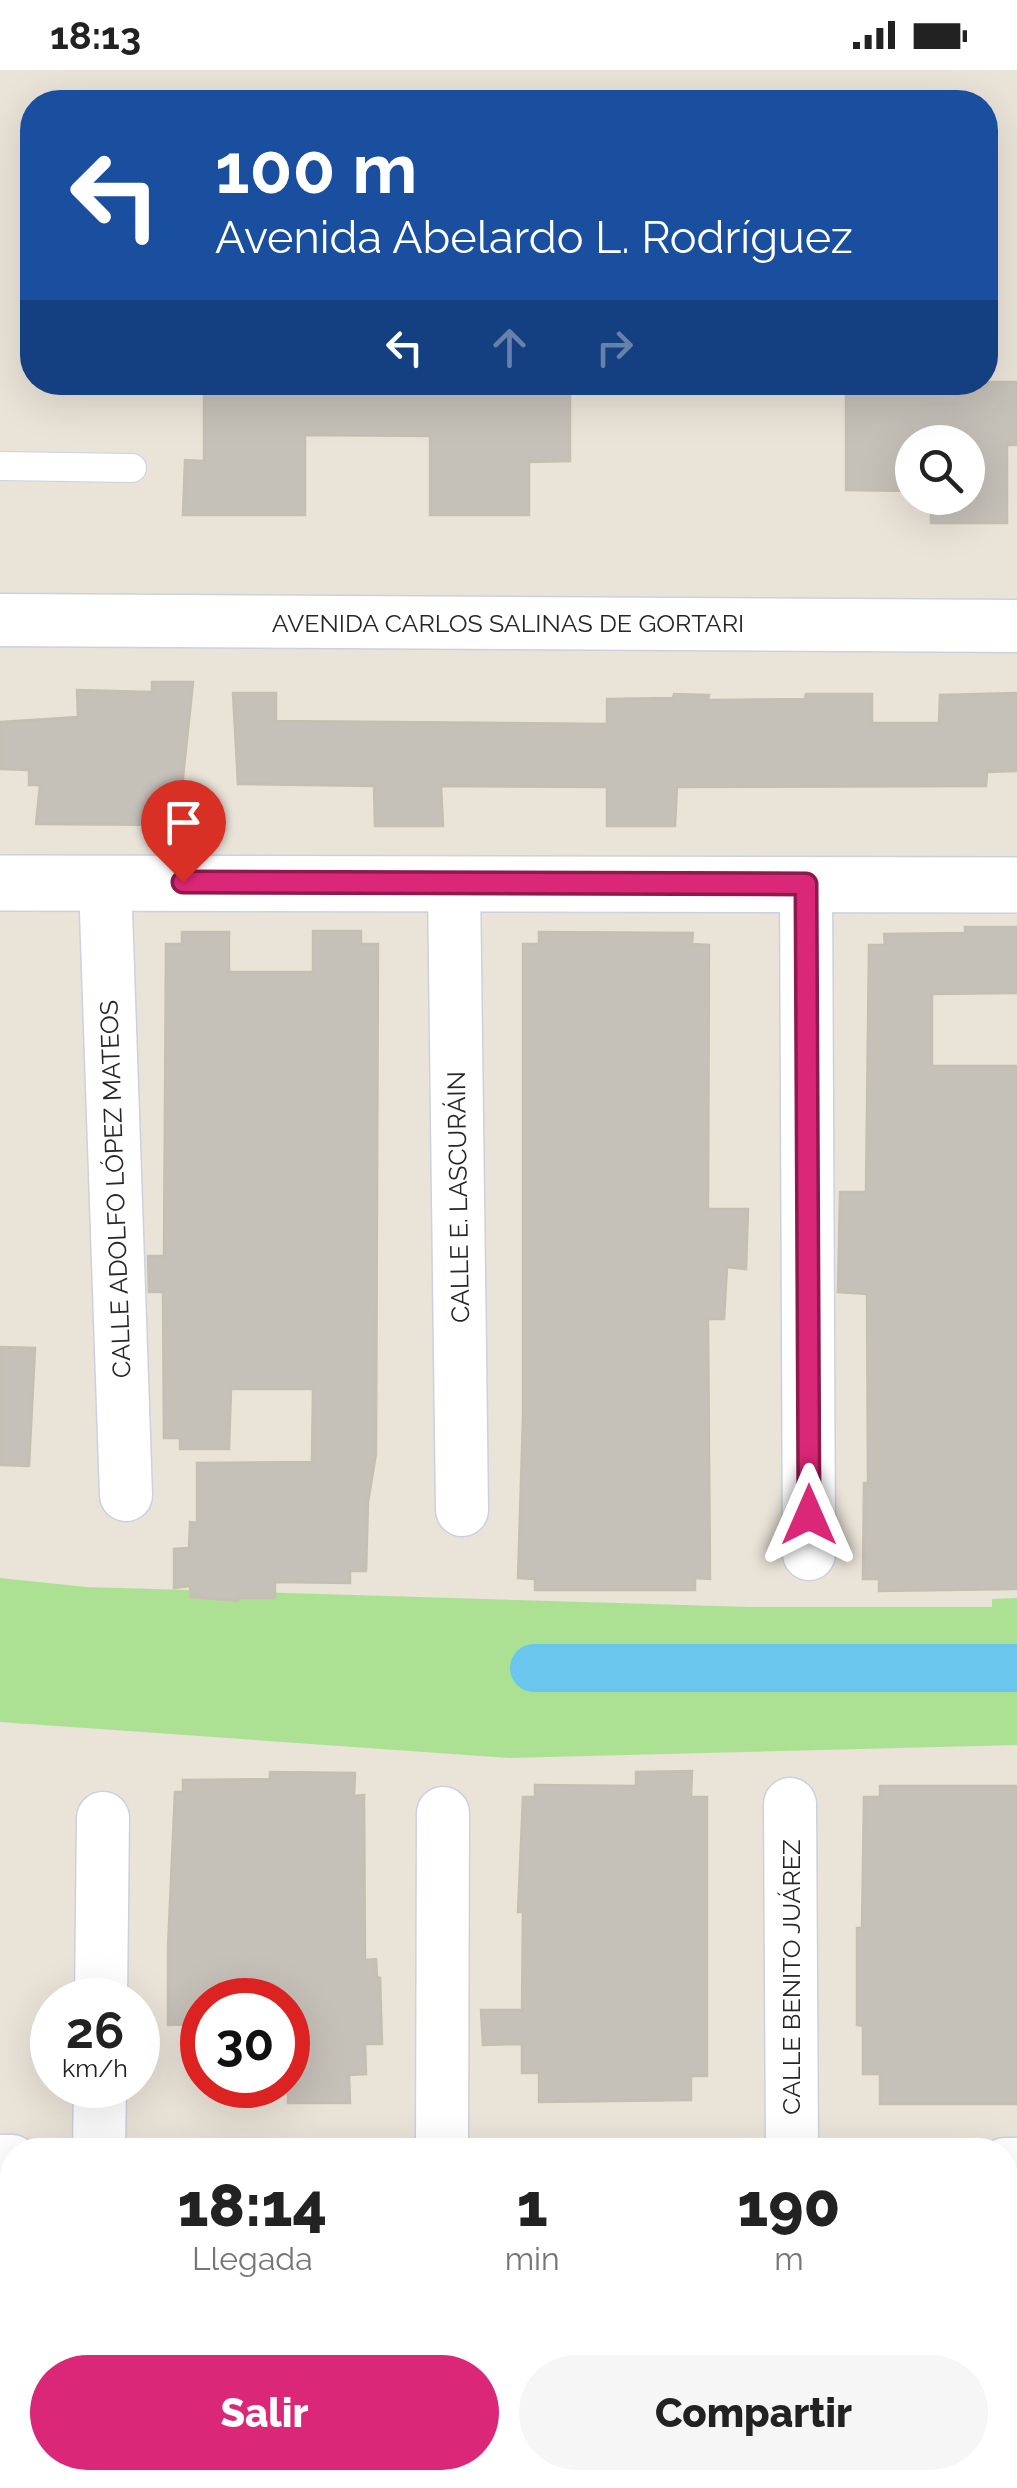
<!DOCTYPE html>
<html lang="es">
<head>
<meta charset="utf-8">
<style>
	:root { --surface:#fff; --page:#f6f6f6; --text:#222; --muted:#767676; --accent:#db2777 }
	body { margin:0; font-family:Raleway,sans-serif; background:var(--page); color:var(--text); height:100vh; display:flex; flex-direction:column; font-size:38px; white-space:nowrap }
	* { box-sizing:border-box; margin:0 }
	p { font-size:32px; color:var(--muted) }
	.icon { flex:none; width:55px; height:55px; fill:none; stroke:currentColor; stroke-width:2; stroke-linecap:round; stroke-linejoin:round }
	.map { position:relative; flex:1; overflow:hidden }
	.drawer { position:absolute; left:0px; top:2068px; width:1018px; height:352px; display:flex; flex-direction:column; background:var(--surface); border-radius:40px 40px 0 0; box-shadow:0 10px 40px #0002 }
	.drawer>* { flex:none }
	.hud { position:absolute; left:20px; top:20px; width:978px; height:305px; border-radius:40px; box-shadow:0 10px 40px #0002; background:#1a4fa0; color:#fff; overflow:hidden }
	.controls { position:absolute; left:895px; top:355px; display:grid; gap:20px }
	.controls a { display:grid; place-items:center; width:90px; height:90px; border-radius:50%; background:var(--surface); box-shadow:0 10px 40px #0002; font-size:50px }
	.speed { position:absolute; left:30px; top:1908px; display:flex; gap:20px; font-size:50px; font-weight:700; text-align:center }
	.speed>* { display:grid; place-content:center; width:130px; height:130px; border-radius:50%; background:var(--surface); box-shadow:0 10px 40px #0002; line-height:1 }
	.speed small { font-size:25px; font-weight:400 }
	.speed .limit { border:15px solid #d22; background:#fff; color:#111 }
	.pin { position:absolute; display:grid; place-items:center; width:85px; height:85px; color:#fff; margin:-102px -42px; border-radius:50% 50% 50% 0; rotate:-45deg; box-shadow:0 0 10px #0007 }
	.pin .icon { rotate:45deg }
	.me { position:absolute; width:110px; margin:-55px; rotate:0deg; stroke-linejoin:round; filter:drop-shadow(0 0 8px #0008) }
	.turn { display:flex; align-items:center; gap:35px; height:210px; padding:0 30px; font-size:45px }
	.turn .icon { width:130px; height:130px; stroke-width:2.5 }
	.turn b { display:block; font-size:70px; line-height:85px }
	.lanes { display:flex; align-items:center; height:95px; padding:0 30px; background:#0003; justify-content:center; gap:50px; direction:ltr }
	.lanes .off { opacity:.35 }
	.eta { display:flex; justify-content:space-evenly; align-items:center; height:170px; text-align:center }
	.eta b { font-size:60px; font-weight:800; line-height:70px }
	.cta { display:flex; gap:20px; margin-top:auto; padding:20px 30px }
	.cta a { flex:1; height:115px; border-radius:60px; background:var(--accent); color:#fff; font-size:40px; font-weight:800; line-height:115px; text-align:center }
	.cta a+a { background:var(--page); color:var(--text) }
	.status { display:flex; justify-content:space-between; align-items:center; height:70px; padding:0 50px; background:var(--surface); direction:ltr }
	.status svg { height:28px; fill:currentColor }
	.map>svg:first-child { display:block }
	.green { fill:#ace194 }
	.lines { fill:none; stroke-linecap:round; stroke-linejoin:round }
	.canal { stroke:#6ac6ed; stroke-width:48 }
	.building { fill:#c5c0b8; stroke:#c5bfb2; stroke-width:2.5 }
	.lane-casing { stroke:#cdd0e0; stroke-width:30 }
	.street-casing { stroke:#cdd0e0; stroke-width:55 }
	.secondary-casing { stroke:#cdd0e0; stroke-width:58 }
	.lane { stroke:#fff; stroke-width:28 }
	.street { stroke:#fff; stroke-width:52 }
	.secondary { stroke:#fff; stroke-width:55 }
	.route-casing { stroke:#8e194d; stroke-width:25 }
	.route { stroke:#db2777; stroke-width:18 }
	.labels { text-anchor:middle; stroke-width:8; stroke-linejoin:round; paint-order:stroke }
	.street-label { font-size:25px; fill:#272727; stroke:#fff }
</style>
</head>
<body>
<div class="status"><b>18:13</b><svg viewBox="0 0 49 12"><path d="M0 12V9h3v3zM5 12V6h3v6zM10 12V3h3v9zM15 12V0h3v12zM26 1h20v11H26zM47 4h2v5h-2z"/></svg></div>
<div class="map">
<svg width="1017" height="2418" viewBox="0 0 1017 2418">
	<rect width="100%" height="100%" fill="#eae3d8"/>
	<!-- green -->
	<path class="green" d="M0 1508 86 1517 751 1537H992V1529L1017 1528V1675L509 1688 0 1652Z"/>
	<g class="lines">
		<!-- canal -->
		<path class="canal" d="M534 1598H1017"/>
	</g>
	<!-- building -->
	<g class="building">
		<path d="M204 312H570V391L529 392V445H430V366L305 365V445H183L185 390 204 391Z"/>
		<path d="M935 312H1017V375H1007V453H931V428H968V372H912V421L846 420V323L935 322Z"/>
		<path d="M152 612H193L178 755 36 754 40 715H29V700L0 699V652L78 647 77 620 152 622Z"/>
		<path d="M233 623H276V651L607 654V629L673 628 674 624 709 625 708 630 805 629 806 624H872V653H939L940 625 1017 623V701L987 702 986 716 677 717 675 756H607V717L441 716 443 756H375L374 716 238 714Z"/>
		<path d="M965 857H1017V923L932 924V996H1017V1519L879 1521V1509H863L864 1413H868L867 1224 838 1222 840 1122H866L869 875H885L884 864 965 863Z"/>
		<path d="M313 861H361V874H378L376 1384 368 1432 366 1501H350V1513L275 1512V1528H239L238 1531 191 1527 190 1516 174 1518V1479L189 1478 190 1452 197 1453V1393L312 1392 313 1319H231L229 1379H180V1368H164L163 1222H149L148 1186H164L166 874H182V862H229V902H313Z"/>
		<path d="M539 862 693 863 692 874 709 875 708 1139H748L746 1199 727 1197 724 1249H708L710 1509 695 1508V1520H535V1509L518 1508 523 1347V874H539Z"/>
		<path d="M0 1277 35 1278 29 1396 0 1395Z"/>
		<path d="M692 1701 691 1727H707V2006H691V2030L539 2032V2003H522V1974L483 1975 481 1940H522L523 1842H518L523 1727H535V1715L636 1716V1702Z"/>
		<path d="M270 1702 355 1703 354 1726 364 1725 365 1890 376 1889 377 1907 380 1908 382 1974H365L366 2004 349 2005 350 2033H288V1930H202V1954L168 1955V1877L175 1722H183V1710L270 1709Z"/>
		<path d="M880 1716H1017V2034H880V2004H863V1956L857 1955V1858H862L864 1727H880Z"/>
	</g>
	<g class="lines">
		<!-- lane casing -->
		<g class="lane-casing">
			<path id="lane" d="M0 396 132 398"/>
		</g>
		<!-- street casing -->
		<g class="street-casing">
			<g id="street">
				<path d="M0 550 1017 556"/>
				<path d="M105 812 126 1425"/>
				<path d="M454 813 462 1440"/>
				<path d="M806 814 809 1484"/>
				<path d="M790 1734 792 2080"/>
				<path d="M101 1930 103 1748"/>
				<path d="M99 2080 100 2015"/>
				<path d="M442 2080 443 1743"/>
				<path d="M0 2091H12"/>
				<path d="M1005 2094H1017"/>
				<path d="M794 2408V2418"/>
				<path d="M94 2418 95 2408"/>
				<path d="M442 2418V2408"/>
			</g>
		</g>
		<!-- secondary casing -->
		<g class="secondary-casing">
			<path id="secondary" d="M0 813 1017 815"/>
		</g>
		<!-- lane -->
		<use href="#lane" class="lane"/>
		<!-- street -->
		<use href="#street" class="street"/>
		<!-- secondary -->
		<use href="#secondary" class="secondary"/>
	</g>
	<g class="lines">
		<!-- route casing -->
		<g class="route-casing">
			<path id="route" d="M183 812 806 814 809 1445"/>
		</g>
		<!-- route -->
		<use href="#route" class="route"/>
	</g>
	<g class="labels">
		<!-- street labels -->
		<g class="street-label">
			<text x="508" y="562">AVENIDA CARLOS SALINAS DE GORTARI</text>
			<text transform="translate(115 1119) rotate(-92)" y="9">CALLE ADOLFO LÓPEZ MATEOS</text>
			<text transform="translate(458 1127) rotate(-91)" y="9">CALLE E. LASCURÁIN</text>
			<text transform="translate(791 1907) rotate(-90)" y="9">CALLE BENITO JUÁREZ</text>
		</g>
	</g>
</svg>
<div class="controls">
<a><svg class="icon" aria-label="search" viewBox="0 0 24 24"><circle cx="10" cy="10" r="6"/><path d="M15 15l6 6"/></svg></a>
</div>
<div class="speed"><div>26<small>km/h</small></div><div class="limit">30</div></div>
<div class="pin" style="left:183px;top:812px;background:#d93025"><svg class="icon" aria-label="arrive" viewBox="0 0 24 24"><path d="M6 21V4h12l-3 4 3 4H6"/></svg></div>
<svg class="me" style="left:809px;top:1445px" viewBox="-20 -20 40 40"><path d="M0-17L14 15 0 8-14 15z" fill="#db2777" stroke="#fff" stroke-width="4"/></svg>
<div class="hud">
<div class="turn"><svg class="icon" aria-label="left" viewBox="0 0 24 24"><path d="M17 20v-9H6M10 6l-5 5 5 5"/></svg><div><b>100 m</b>Avenida Abelardo L. Rodríguez</div></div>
<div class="lanes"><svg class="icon" aria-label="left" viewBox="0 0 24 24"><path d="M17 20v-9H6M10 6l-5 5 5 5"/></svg><svg class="icon off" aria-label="ahead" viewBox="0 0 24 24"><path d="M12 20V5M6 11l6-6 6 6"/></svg><svg class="icon off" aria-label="right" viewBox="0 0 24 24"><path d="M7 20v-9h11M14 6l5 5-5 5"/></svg></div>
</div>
<section class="drawer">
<div class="eta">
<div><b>18:14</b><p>Llegada</p></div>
<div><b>1</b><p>min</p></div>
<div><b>190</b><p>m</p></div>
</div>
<div class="cta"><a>Salir</a><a>Compartir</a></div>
</section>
</div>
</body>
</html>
